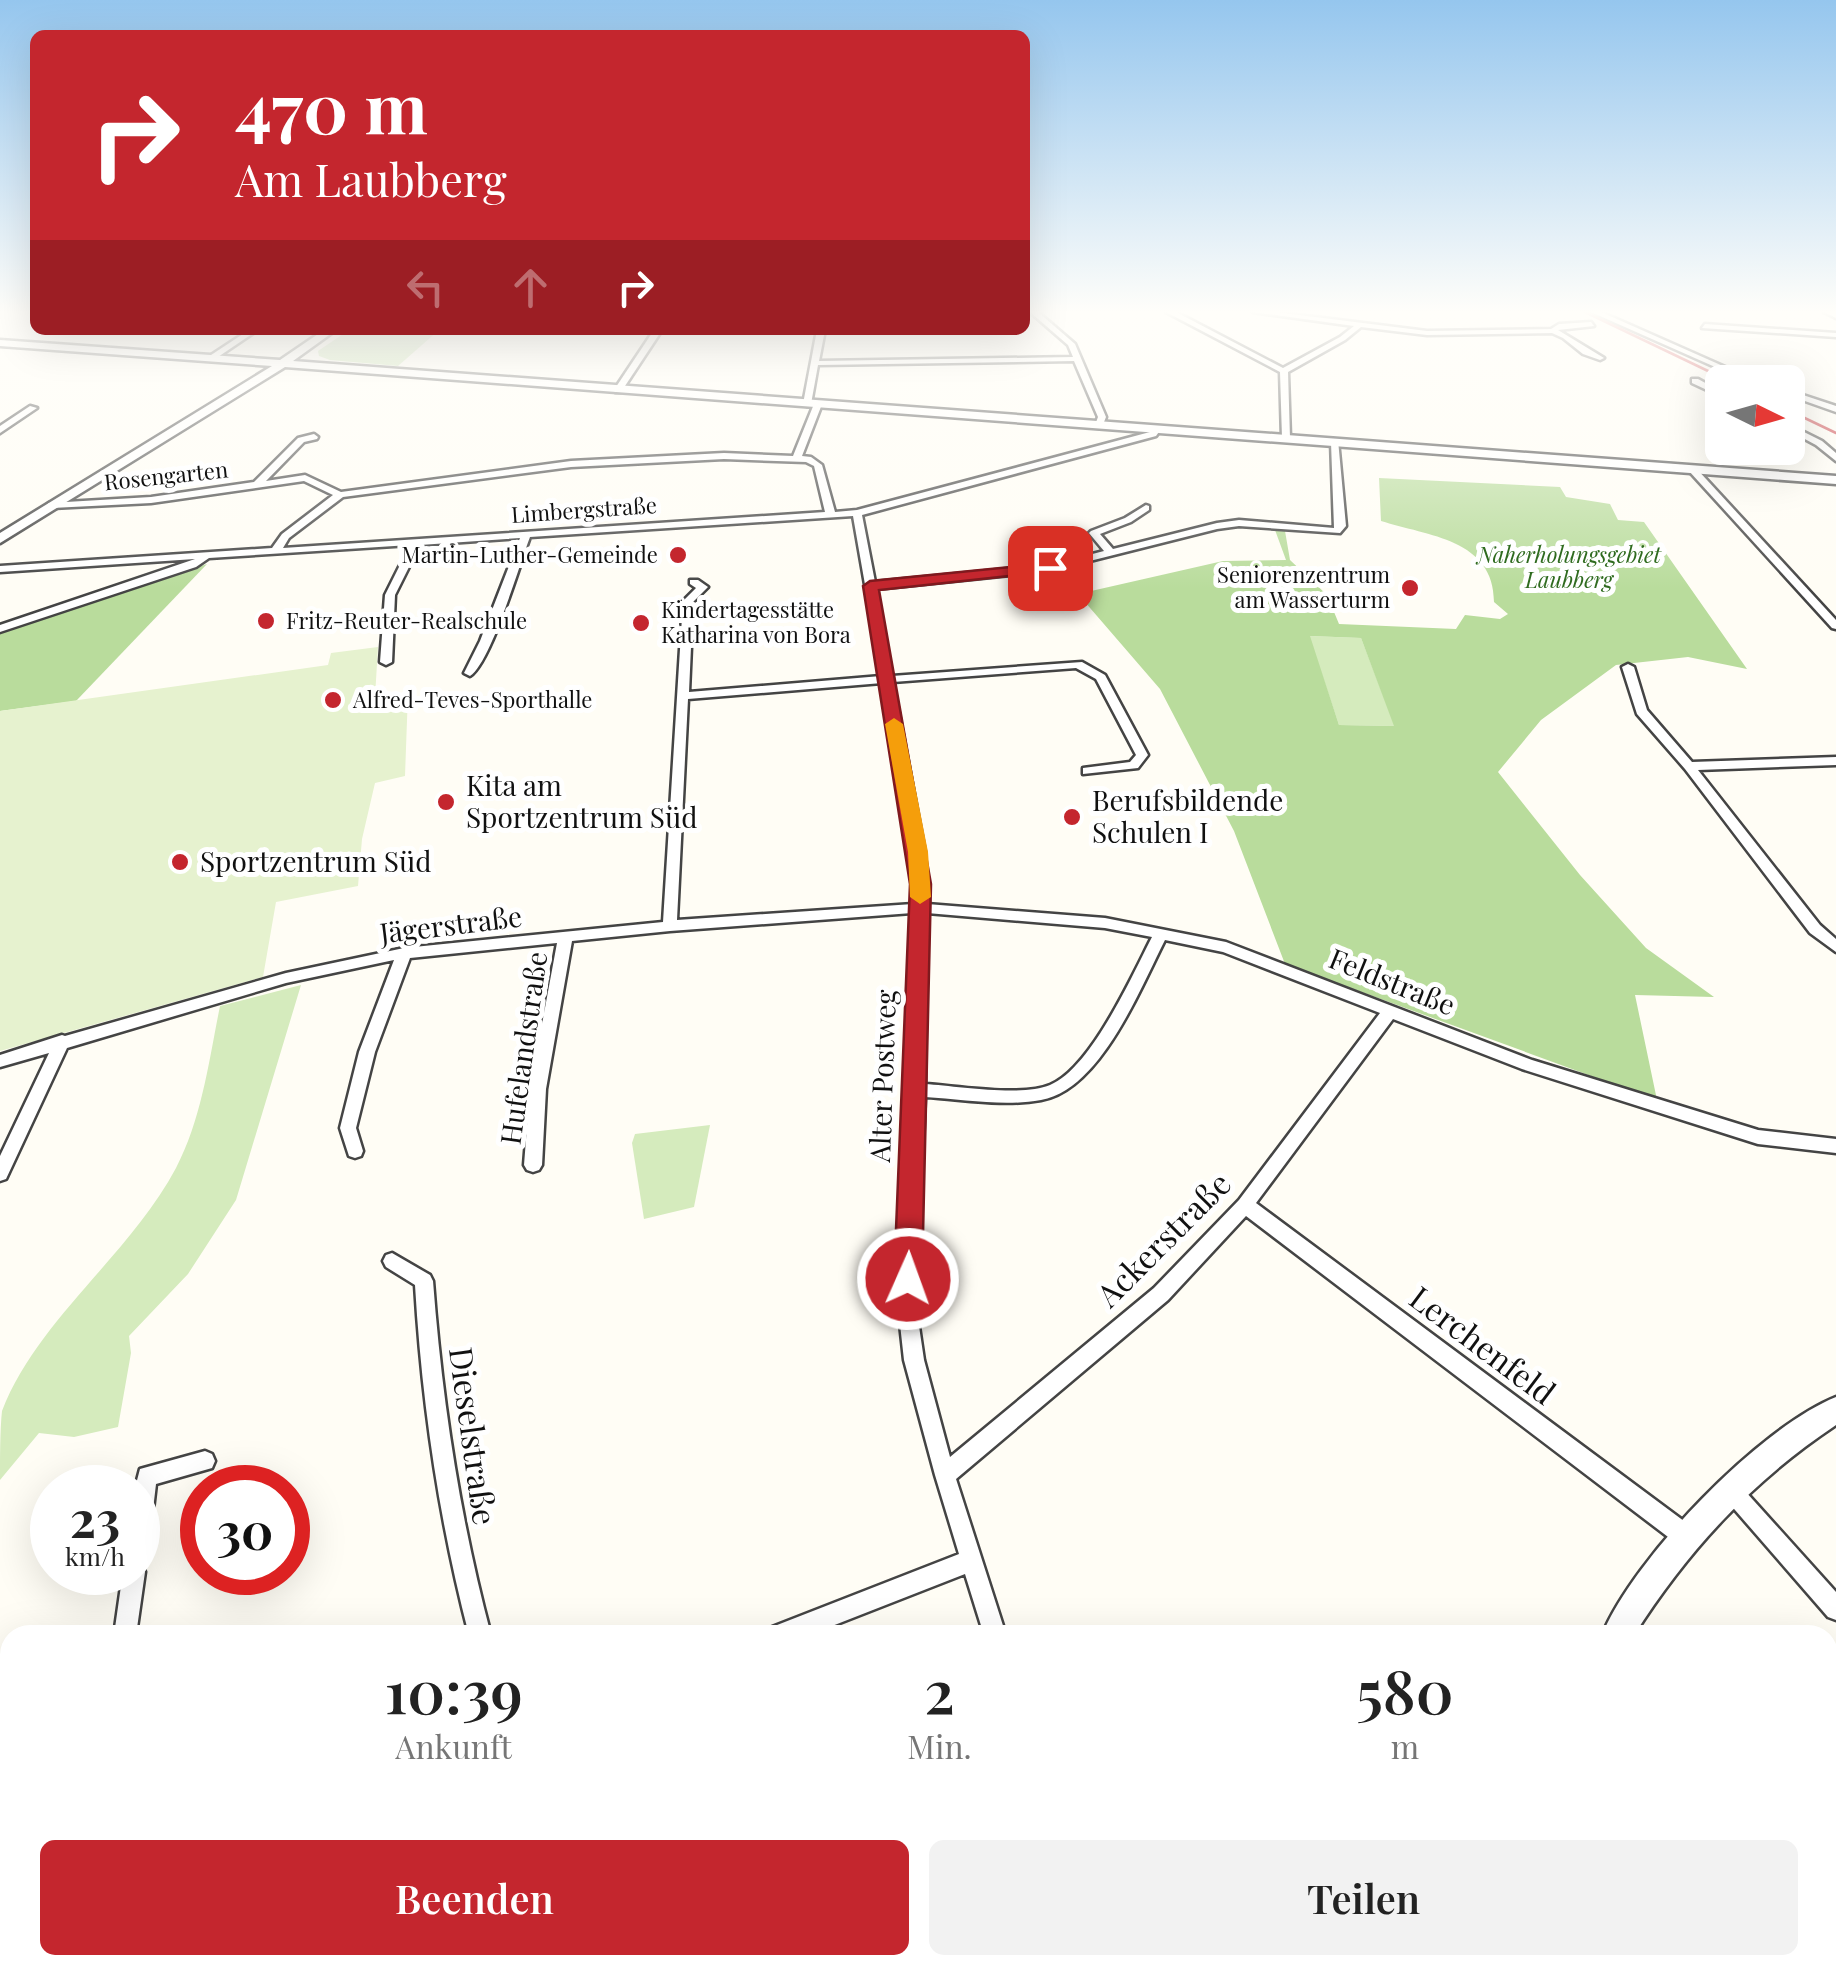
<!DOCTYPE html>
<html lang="de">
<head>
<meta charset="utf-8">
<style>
	:root { --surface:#fff; --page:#f2f2f2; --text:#222; --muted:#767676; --accent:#c4262e }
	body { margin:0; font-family:"Playfair Display",serif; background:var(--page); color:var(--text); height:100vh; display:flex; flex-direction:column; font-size:38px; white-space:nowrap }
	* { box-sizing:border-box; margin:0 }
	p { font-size:32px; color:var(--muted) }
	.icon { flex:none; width:55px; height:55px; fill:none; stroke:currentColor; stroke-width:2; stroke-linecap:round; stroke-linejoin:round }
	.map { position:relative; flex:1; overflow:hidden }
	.drawer { position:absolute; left:0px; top:1625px; width:1838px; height:350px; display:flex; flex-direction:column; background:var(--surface); border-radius:30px 30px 0 0; box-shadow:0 10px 40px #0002 }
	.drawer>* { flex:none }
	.banner { position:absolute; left:30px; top:30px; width:1000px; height:305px; border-radius:15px; box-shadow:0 10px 40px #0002; background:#c4262e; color:#fff; overflow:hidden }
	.needle { width:65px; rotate:95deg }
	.fabs { position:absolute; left:1705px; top:365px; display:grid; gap:20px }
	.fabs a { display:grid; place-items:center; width:100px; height:100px; border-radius:15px; background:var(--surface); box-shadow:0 10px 40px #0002; font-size:50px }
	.speed { position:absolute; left:30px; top:1465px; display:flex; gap:20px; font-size:50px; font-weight:700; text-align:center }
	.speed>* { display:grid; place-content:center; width:130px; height:130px; border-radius:50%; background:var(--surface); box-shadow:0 10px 40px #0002; line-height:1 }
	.speed small { font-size:25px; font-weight:400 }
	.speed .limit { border:15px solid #d22; background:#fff; color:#111 }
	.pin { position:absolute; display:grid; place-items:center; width:85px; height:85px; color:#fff; margin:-42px; border-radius:20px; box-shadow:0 5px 15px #0006 }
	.me { position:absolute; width:110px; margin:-55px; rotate:2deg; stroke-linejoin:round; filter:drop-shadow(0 0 8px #0008) }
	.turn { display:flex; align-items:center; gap:35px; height:210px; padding:0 40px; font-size:45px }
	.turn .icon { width:130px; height:130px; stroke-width:2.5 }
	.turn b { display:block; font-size:70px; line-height:85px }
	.lanes { display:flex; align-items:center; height:95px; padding:0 40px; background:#0003; justify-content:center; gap:50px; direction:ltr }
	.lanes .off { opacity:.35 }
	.eta { display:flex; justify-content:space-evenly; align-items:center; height:170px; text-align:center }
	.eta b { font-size:60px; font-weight:600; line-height:70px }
	.button { display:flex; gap:20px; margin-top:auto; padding:20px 40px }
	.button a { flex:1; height:115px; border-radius:15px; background:var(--accent); color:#fff; font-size:40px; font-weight:600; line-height:115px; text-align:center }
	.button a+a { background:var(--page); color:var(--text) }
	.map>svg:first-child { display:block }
	.green { fill:#d5ebbd }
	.forest { fill:#b9dc9c; fill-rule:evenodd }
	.pitch { fill:#e6f2cf }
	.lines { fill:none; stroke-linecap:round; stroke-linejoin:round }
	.minor-casing { stroke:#444; stroke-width:5 }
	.tertiary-casing { stroke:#444; stroke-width:5 }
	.minor { fill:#fff; fill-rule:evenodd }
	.tertiary { fill:#fff; fill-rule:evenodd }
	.rail { stroke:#c4262e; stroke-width:2.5 }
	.route { fill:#c4262e; stroke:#7f191e; stroke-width:2.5 }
	.slow { fill:#f59e0b }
	.poi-dot { fill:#c4262e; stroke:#fff; stroke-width:4 }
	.labels { text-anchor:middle; stroke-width:10; stroke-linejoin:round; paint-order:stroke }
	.far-street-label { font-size:22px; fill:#111; stroke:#fff }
	.far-poi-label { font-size:22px; fill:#111; stroke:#fff; text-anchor:start }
	.far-park-label { font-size:22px; font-style:italic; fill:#2f6b1f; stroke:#fff }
	.poi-label { font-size:28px; fill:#111; stroke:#fff; text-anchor:start }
	.street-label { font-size:28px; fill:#111; stroke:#fff }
	.near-street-label { font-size:32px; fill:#111; stroke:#fff }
</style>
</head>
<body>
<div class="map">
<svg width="1836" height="1975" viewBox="0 0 1836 1975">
	<rect width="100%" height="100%" fill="#fffdf5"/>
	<!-- green -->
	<g class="green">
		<path d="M1309 636 1361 638 1395 726 1339 725Z"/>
		<path d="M301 985 236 1200 188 1274 129 1336 131 1353 118 1427 74 1437 39 1433 0 1480C0 1460 0 1429 2 1411 37 1320 129 1256 176 1168 202 1118 209 1060 220 1006Z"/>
		<path d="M710 1125 694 1207 644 1219 632 1143 635 1134Z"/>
	</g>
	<!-- forest -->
	<g class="forest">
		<path d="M349 330H439L398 366 330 360 319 356 318 351Z"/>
		<path d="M1379 478 1560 487 1566 497 1610 504 1618 520 1644 522 1747 669 1688 657 1616 665 1541 720 1498 772 1580 875 1646 948 1714 997 1635 995 1657 1100 1285 964 1234 831 1160 689 1078 594 1223 561 1286 560 1275 530 1285 531 1290 560 1327 595 1339 624 1456 629 1465 615 1500 619 1508 614 1494 602C1494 539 1428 536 1381 521ZM1310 636 1361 638 1394 726 1339 725Z"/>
		<path d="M207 564 76 701 0 711V633Z"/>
	</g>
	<!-- pitch -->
	<path class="pitch" d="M378 647 375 697 408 693 405 776 375 783 362 839 358 886 276 902 263 977 0 1051V711L328 665 331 653Z"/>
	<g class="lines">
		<!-- minor casing -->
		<g class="minor-casing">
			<g id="minor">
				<path d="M1030 312H1038L1075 344 1106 417 1102 427 1095 425 1098 417 1074 361 818 365 811 404 807 406 803 404 817 330H825L819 361 1073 357 1068 345Z"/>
				<path d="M1166 312H1176L1283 368 1340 337 1354 326 1253 312H1275L1427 331 1551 329 1559 324 1591 322 1594 326 1558 330 1604 358 1600 360 1583 354 1563 338 1552 333 1427 335 1361 327 1345 340 1288 372 1290 438 1286 441 1282 438 1280 372Z"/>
				<path d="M1591 312H1601L1759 382H1749Z"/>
				<path d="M1705 324 1836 333V337L1702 328Z"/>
				<path d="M249 330H258L212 361 205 359Z"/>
				<path d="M654 330H662L621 392H615L614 390Z"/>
				<path d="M1692 379H1698L1722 392V397L1692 383Z"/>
				<path d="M1788 390 1836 406V412L1788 395Z"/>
				<path d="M818 402 822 404 802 456 811 457 822 465 835 512 857 510 1150 432 1154 427 1161 429 1156 436 862 515 875 582 1050 565 1104 551 1089 533 1091 531 1125 518 1146 505 1149 506V510L1131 522 1100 534 1113 549 1217 523 1239 520 1334 528 1331 442 1338 440 1346 526 1340 533 1239 526 1217 529 1050 571 876 589 892 676 1082 662 1105 675 1148 755 1138 768 1083 774V768L1130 762 1136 755 1096 679 1076 668 893 682 925 852 927 904 1105 918 1226 942 1532 1060 1758 1130 1836 1139V1153L1758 1144 1522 1069 1393 1019 1256 1203 1692 1527 1695 1535 1692 1543 1684 1546 1676 1543 1246 1216 1168 1300 956 1479 1006 1635H984L965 1574 809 1635H769L772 1627 959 1554 935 1475 904 1360 898 1306 909 1090 912 913 670 931 572 941 546 1089 542 1165 539 1170 533 1172 527 1170 524 1165 530 1089 557 943 410 958 375 1052 356 1128 363 1151 361 1156 355 1158 349 1156 340 1128 359 1052 394 960 286 983 67 1048 6 1179 0 1181V1156L49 1053 0 1067V1055L62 1035 65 1036 286 973 404 948 663 922 683 601 696 588 690 584V580H698L708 587 693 602 689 692 881 676 853 516 530 537C519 566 491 662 470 676L464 673 480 641 520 538 420 545 395 595 392 662 386 665 380 662 385 595 410 545 209 558 196 567 0 632V625L195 559 0 572V566L272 548 282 534 333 495 304 481 151 503 52 508 47 505 49 503 151 497 254 482 298 438 314 434 318 437 317 439 304 442 266 481 305 475 341 492 571 461 724 453 793 456 814 404ZM724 459 806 462 814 466 825 512 283 548 289 538 343 497 571 467ZM882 683 911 852 913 904 677 920 688 699ZM927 913 1105 928 1152 937C1132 976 1091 1068 1050 1085 1022 1097 957 1086 925 1084ZM1165 940 1223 952 1380 1013 1239 1200 1154 1288 950 1457 924 1360 916 1306 925 1097C963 1099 1003 1107 1041 1100 1100 1090 1140 989 1165 940Z"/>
				<path d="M30 406 37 408 0 433V426Z"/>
				<path d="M1788 424 1822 441 1836 453V461L1816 445 1788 430Z"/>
				<path d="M1689 467H1695L1836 620V629L1832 628 1689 471Z"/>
				<path d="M1628 664 1634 667 1647 710 1692 762 1836 757V765L1698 770 1820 925 1836 939V952L1810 933 1685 769 1637 714 1622 667Z"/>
				<path d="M392 1253 430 1275 433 1281C442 1401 460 1519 491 1635H469C439 1520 422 1404 415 1285L386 1267 383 1261 386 1255Z"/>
				<path d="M205 1451 212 1454 215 1461 212 1468 156 1484 149 1544 146 1552 138 1554V1488H135L140 1469Z"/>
				<path d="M1729 1478 1736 1481 1836 1592V1620L1828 1617 1722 1495 1719 1488 1722 1481Z"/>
				<path d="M138 1563 142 1564 145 1572 136 1635H114L123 1572H138Z"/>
				<path d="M10 1909V1935L0 1938V1912Z"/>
				<path d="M181 1965H207L206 1975H180Z"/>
				<path d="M666 1965H692L693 1975H667Z"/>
				<path d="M1088 1965H1114L1117 1975H1091Z"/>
				<path d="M1596 1965H1623L1627 1975H1600Z"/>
			</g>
		</g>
		<!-- tertiary casing -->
		<g class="tertiary-casing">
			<g id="tertiary">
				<path d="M1824 312H1836V318Z"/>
				<path d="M324 330H336L293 361 1836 476V484L285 367 0 543V533L272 366 0 346V340L280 360Z"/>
				<path d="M1836 1397V1425C1752 1481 1688 1550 1634 1635H1602C1634 1558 1759 1428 1836 1397Z"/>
				<path d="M1392 1965H1429L1425 1975H1387Z"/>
			</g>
		</g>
		<!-- minor -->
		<use href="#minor" class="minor"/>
		<!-- tertiary -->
		<use href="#tertiary" class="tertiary"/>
		<!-- rail -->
		<g class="rail">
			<path d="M1585 312 1731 382"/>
			<path d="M1788 410 1836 433"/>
		</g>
	</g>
	<!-- sky -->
	<linearGradient id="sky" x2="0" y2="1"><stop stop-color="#95c6ee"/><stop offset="0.53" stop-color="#fffefa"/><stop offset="1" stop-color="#fffefa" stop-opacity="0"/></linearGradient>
	<rect width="1836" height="589" fill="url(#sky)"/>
	<!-- route -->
	<path class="route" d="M1050 563 1058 568 1055 571 879 590 931 884 922 1279 918 1288 908 1292 898 1288 894 1279 910 884 863 586 870 581Z"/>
	<!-- slow -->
	<path class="slow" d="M894 718 903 724 928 852 931 897 920 904 910 897 908 852 885 724Z"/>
	<!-- markers -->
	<g class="poi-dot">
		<circle cx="678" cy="555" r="10"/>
		<circle cx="1410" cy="588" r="10"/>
		<circle cx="266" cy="621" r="10"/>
		<circle cx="641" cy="623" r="10"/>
		<circle cx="333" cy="700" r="10"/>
		<circle cx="446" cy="802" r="10"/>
		<circle cx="1072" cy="817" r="10"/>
		<circle cx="180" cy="862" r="10"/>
	</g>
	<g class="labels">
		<!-- far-street labels -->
		<g class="far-street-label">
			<text transform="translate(166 476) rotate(-6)" y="8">Rosengarten</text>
			<text transform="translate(584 510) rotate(-4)" y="8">Limbergstraße</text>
		</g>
		<!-- far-poi labels -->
		<g class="far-poi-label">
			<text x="658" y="563" text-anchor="end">Martin-Luther-Gemeinde</text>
			<text x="1390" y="583" text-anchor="end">Seniorenzentrum<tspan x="1390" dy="25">am Wasserturm</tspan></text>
			<text x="661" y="618">Kindertagesstätte<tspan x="661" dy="25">Katharina von Bora</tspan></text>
			<text x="286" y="629">Fritz-Reuter-Realschule</text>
			<text x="353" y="708">Alfred-Teves-Sporthalle</text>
		</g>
		<!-- far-park labels -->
		<g class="far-park-label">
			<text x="1569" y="563">Naherholungsgebiet<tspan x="1569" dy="25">Laubberg</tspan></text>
		</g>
		<!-- poi labels -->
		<g class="poi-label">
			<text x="466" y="796">Kita am<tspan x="466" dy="32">Sportzentrum Süd</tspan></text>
			<text x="1092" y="811">Berufsbildende<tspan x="1092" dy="32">Schulen I</tspan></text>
			<text x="200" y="872">Sportzentrum Süd</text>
		</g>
		<!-- street labels -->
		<g class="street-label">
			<text transform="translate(451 925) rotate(-7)" y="10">Jägerstraße</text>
			<text transform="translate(1392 982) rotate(22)" y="10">Feldstraße</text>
			<text transform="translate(524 1048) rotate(-82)" y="10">Hufelandstraße</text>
			<text transform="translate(883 1076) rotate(-88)" y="10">Alter Postweg</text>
		</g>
		<!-- near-street labels -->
		<g class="near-street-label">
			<text transform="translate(1164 1240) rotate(-45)" y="11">Ackerstraße</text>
			<text transform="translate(1482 1346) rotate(37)" y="11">Lerchenfeld</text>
			<text transform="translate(472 1436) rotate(82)" y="11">Dieselstraße</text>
		</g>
	</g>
</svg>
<div class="fabs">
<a><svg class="needle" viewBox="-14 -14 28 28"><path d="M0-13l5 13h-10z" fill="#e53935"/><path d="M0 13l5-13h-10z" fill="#767676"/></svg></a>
</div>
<div class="speed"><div>23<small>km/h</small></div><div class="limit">30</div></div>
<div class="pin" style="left:1050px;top:568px;background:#d93025"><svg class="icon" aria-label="arrive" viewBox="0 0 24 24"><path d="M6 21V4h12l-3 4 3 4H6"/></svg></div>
<svg class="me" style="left:908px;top:1279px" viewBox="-20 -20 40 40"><circle r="17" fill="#c4262e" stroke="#fff" stroke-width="3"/><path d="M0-11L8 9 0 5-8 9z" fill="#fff"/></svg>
<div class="banner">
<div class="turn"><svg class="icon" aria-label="right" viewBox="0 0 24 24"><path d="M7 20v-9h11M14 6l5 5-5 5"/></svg><div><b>470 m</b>Am Laubberg</div></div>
<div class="lanes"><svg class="icon off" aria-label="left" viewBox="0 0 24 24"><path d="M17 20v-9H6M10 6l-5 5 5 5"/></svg><svg class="icon off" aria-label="ahead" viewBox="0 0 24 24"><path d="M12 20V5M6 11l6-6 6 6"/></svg><svg class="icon" aria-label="right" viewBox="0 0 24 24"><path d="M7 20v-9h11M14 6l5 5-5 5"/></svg></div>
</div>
<section class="drawer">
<div class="eta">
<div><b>10:39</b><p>Ankunft</p></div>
<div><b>2</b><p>Min.</p></div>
<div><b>580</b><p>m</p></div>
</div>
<div class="button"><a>Beenden</a><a>Teilen</a></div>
</section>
</div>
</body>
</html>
